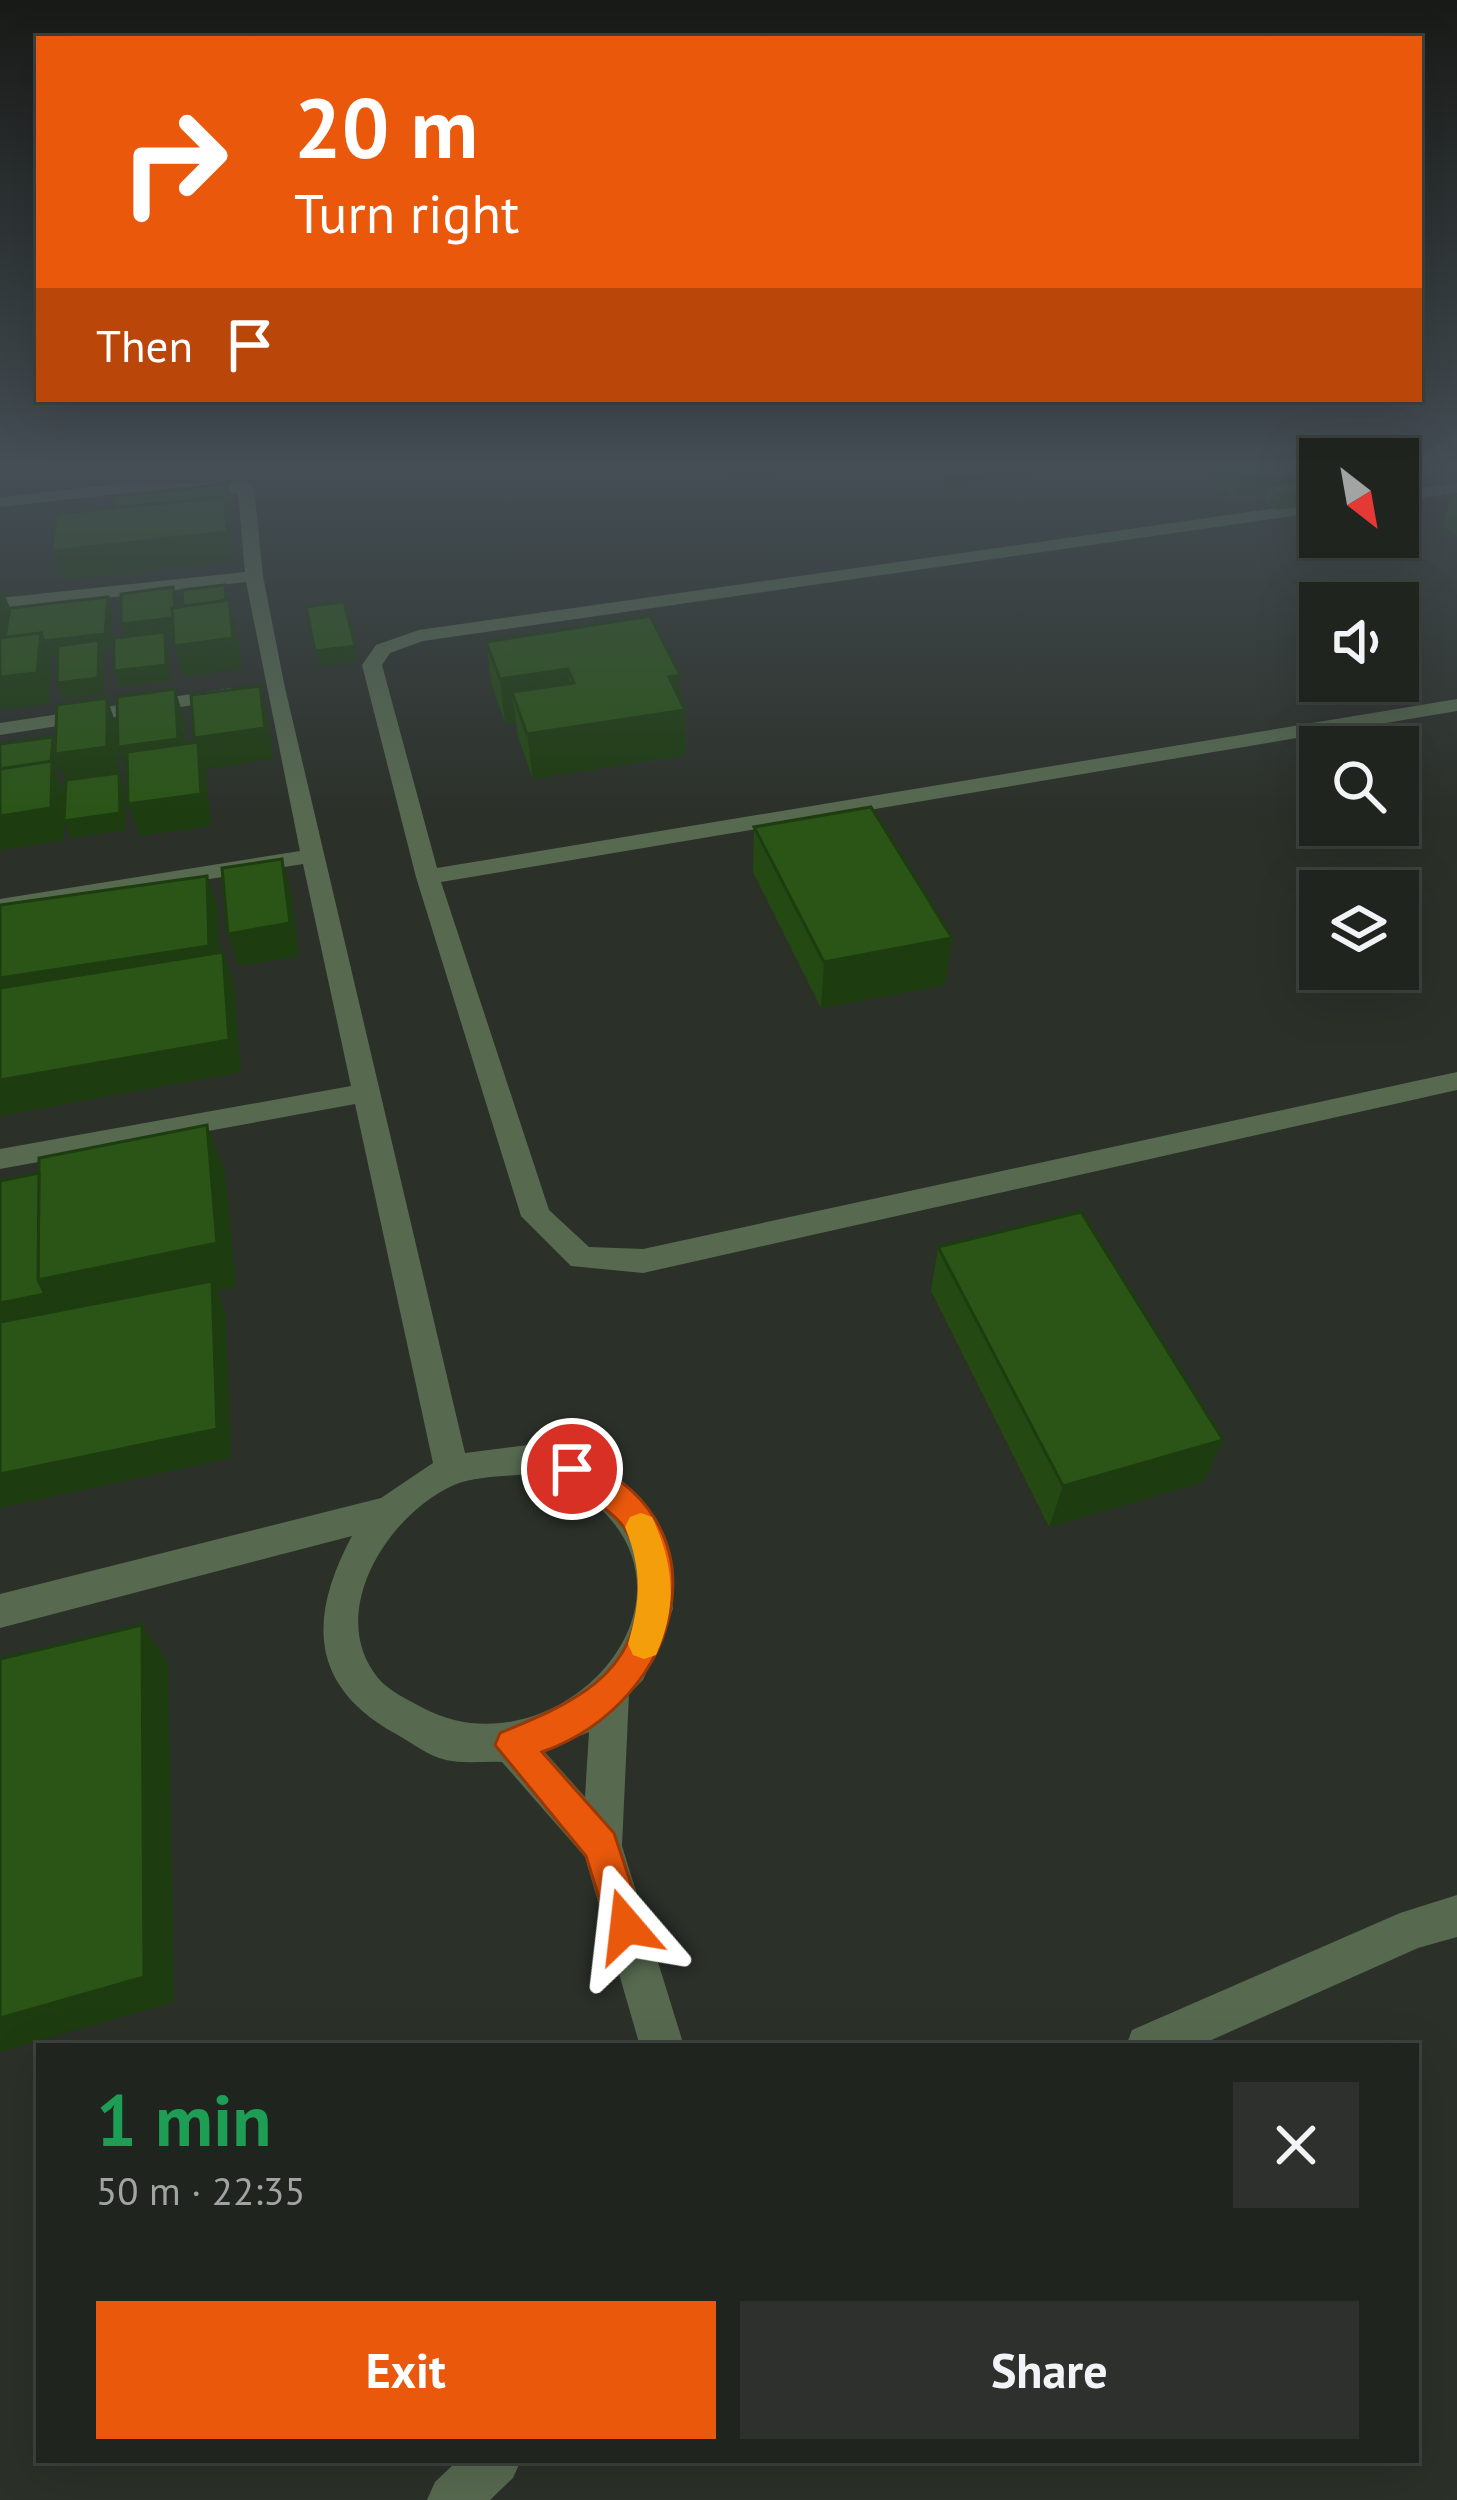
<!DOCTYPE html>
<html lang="en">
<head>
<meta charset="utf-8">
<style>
	:root { --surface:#20241f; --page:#2d302c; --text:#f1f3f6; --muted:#a2a4a4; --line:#3d413d; --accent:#ea580c }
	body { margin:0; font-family:"PT Sans",sans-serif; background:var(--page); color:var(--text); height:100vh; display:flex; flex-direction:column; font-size:45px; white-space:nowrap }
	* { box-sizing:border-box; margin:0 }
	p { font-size:39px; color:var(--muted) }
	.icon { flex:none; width:66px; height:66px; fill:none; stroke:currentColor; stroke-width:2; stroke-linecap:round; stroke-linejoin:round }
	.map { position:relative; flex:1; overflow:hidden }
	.panel { position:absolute; left:36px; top:2043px; width:1383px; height:420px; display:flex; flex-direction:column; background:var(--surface); border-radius:0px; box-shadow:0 12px 48px #0002,0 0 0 3px var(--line) }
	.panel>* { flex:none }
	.guide { position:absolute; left:36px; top:36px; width:1386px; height:366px; border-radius:0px; box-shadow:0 12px 48px #0002,0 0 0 3px var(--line); background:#ea580c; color:#fff; overflow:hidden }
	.needle { width:78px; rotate:149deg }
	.tools { position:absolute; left:1299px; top:438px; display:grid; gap:24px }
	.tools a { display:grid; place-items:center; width:120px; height:120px; border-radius:0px; background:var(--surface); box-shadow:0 12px 48px #0002,0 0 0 3px var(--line); font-size:60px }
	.pin { position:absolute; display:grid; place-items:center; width:102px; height:102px; color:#fff; margin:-51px; border:6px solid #fff; border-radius:50%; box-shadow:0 3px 12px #0007 }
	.me { position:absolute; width:132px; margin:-66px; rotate:343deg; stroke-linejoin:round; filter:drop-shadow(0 0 9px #0008) }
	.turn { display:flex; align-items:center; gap:42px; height:252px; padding:0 60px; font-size:54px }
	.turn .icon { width:156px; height:156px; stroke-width:2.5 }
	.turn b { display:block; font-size:84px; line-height:102px }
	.then { display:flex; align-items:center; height:114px; padding:0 60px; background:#0003; gap:24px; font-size:45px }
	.round { display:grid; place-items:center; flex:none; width:126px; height:126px; border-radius:0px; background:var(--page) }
	.summary { display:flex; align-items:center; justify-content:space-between; height:204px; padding:0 60px }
	h1 { font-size:72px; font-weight:700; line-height:90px; color:#1e9e55 }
	.button { display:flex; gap:24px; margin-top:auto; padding:24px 60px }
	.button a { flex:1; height:138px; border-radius:0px; background:var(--accent); color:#fff; font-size:48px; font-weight:700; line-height:138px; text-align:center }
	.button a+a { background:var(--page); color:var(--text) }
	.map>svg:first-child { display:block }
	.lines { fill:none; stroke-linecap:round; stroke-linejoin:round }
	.minor { fill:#576a50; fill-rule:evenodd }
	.wall { fill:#244913 }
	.shaded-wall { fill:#1d3c0f }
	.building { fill:#2a5516; stroke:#1d3c0f; stroke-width:3 }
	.route { fill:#ea580c; stroke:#983908; stroke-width:3 }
	.slow { fill:#f59e0b }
</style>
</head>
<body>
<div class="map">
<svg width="1457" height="2500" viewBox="0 0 1457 2500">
	<rect width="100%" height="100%" fill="#2b3029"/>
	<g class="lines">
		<!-- minor -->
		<g class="minor">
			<path d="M246 483 254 488 263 576 285 688 465 1453 528 1445 540 1449 623 1485 663 1537 673 1609 643 1680 629 1694 622 1846 684 2046H640L585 1857 502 1762C484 1761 463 1764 446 1760 428 1756 411 1742 396 1734 309 1686 308 1618 352 1536L0 1628V1594L381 1498 433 1463 355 1104 0 1169V1149L351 1086 303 864 0 913V899L300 851 246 582 0 610V598L245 572 238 493 118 494 0 507V497L118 484ZM526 1474C548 1483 583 1492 600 1508 711 1614 549 1775 423 1708 407 1699 390 1692 378 1678 325 1613 388 1514 454 1485 476 1476 503 1477 526 1474ZM589 1732 585 1797 544 1751Z"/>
			<path d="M1457 483V493L1398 501V491Z"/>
			<path d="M1320 502V512L423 641 390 653 382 665 437 868 1457 699V711L441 882 549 1210 589 1247 643 1249 1457 1072V1090L643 1273 571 1266 521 1216 416 877 362 665 376 645 419 630Z"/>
			<path d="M231 688 238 690V698L0 735V723Z"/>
			<path d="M1457 1895V1937L1418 1948 1198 2046H1126L1132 2030 1400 1913Z"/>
			<path d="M458 2460H521L513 2478 490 2500H427L435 2482Z"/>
		</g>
	</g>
	<!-- wall -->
	<g class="wall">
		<path d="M724 467H808V470L732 479Z"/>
		<path d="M933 467H1072L1036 473 1033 470 1032 473 999 477 996 474 995 478 948 484Z"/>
		<path d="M1196 467H1313L1304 506 1276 510 1264 501 1266 496 1234 500Z"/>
		<path d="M1453 496H1457V536L1442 525Z"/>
		<path d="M486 642 681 701 685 710 686 755 533 779 518 737 516 722 505 723 492 686Z"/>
		<path d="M754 827 952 938 945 985 821 1008 753 872Z"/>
		<path d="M938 1247 1223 1440 1203 1482 1049 1527 931 1291Z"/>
	</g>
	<!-- shaded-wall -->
	<g class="shaded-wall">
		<path d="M732 467H808V470L732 479Z"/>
		<path d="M950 467H997L995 478 948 484Z"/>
		<path d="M1000 467H1033L1032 473 999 477Z"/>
		<path d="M1037 467H1072L1036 473Z"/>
		<path d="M1270 467H1313L1307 490 1268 486 1266 496 1234 500 1241 471Z"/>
		<path d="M227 484 231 499 235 562 62 581 52 551 120 535Z"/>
		<path d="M1308 491 1304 506 1276 510 1280 495Z"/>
		<path d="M173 587 178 603 180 633 166 635 169 647 171 681 119 687 114 671 126 640 121 624Z"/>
		<path d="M4 593 16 623 41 633 108 597 113 613 110 650 102 651 104 656V694L63 699 57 683 99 652 50 657 52 663 49 704 0 710V619Z"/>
		<path d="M229 600 237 631 242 669 183 677 174 646Z"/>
		<path d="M355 646 358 661 319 667 315 651Z"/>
		<path d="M568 669 572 713 512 692 516 722 505 723 500 679Z"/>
		<path d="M680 675 681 711 685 710 686 755 533 779 527 734 669 677Z"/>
		<path d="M260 686 268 717 273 759 206 769 211 826 140 836 128 804 198 752 194 738Z"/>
		<path d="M175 689 185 721 188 770 129 779 119 750V779L67 786 58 763 57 775 65 793 64 840 0 850V797L53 737 59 754 107 698 118 730Z"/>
		<path d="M119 773 125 789 126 830 71 838 64 821Z"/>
		<path d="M282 859 291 891 299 956 238 966 228 934Z"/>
		<path d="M207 876 218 908 220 979 0 1013V978Z"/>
		<path d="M952 938 945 985 821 1008 824 962Z"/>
		<path d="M223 952 234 984 241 1072 0 1116V1080Z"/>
		<path d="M207 1125 225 1171 236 1287 217 1291 226 1313 231 1458 0 1508V1303L38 1280Z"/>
		<path d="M1223 1440 1203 1482 1049 1527 1063 1486Z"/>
		<path d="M142 1625 168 1662 174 2002 0 2052V2018Z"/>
	</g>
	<!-- building -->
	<g class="building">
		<path d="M1237 467H1270L1241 471Z"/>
		<path d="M1296 482 1308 491 1280 495 1268 486Z"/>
		<path d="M227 484 229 508 225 497 116 508V496Z"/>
		<path d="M225 497 227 532 52 551 56 514Z"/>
		<path d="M225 585 226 601 183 606 182 590Z"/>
		<path d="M173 587 175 607 172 608 173 618 121 624V594Z"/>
		<path d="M4 593 0 619V594Z"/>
		<path d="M108 597 105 634 44 641 41 633 5 637 10 608Z"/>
		<path d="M229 600 233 638 174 646 172 608Z"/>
		<path d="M344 602 355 646 315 651 306 607Z"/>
		<path d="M650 616 680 675 669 677 685 710 527 734 512 692 574 683 568 669 500 679 486 642Z"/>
		<path d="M165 632 166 665 114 671V638Z"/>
		<path d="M41 633 37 673 0 677V638Z"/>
		<path d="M99 640 98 678 57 683 58 646Z"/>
		<path d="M260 686 265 728 194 738 191 695Z"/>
		<path d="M175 689 178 739 118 747 117 697Z"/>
		<path d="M107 698V747L55 754 57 705Z"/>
		<path d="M53 737 51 762 0 769V744Z"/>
		<path d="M198 742 201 794 128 804 127 752Z"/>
		<path d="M52 761 51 808 0 816V769Z"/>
		<path d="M119 773 120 813 64 821 66 780Z"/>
		<path d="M871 807 952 938 824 962 754 827Z"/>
		<path d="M282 859 290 923 228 934 222 868Z"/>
		<path d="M207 876 209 946 0 978V905Z"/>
		<path d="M223 952 229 1040 0 1080V988Z"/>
		<path d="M207 1125 217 1243 38 1280 39 1158Z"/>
		<path d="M39 1173 38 1280 45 1294 0 1303V1181Z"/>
		<path d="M1081 1212 1223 1440 1063 1486 938 1247Z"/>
		<path d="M212 1281 217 1429 0 1474V1322Z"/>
		<path d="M142 1625 144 1977 0 2018V1659Z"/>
	</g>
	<!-- sky -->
	<linearGradient id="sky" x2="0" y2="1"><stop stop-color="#181a17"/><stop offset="0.57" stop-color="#444e54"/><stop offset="1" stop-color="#444e54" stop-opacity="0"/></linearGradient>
	<rect width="1457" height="818" fill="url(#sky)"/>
	<!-- route -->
	<path class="route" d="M572 1456C733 1514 685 1701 542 1752L614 1833 645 1926 639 1939 626 1945 612 1939 586 1856 495 1745 500 1733C568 1705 638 1677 639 1591 639 1569 638 1548 625 1529 608 1503 566 1490 556 1469Z"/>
	<!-- slow -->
	<path class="slow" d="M641 1513 652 1517C674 1565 678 1606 656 1655L644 1659 633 1655 628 1644C641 1600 642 1569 625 1527L630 1517Z"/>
</svg>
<div class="tools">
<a><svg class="needle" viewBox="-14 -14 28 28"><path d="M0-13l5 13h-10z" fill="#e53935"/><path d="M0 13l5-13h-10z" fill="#a2a4a4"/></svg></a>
<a><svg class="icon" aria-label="sound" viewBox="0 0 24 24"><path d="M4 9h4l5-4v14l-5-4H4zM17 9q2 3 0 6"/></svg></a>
<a><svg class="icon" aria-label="search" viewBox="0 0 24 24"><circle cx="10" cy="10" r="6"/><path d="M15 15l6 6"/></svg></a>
<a><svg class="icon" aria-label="layers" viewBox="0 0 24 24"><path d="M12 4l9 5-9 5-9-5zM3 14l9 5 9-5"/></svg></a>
</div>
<div class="pin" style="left:572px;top:1469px;background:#d93025"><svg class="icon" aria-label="arrive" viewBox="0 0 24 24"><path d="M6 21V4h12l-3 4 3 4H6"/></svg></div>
<svg class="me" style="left:626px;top:1926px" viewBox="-20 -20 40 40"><path d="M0-17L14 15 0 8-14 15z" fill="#ea580c" stroke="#fff" stroke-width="4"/></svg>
<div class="guide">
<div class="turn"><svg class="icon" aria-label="right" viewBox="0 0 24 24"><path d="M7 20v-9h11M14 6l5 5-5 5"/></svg><div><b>20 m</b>Turn right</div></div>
<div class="then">Then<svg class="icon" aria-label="arrive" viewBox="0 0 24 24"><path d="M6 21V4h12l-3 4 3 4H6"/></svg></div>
</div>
<section class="panel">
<div class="summary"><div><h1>1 min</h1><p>50 m · 22:35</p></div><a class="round"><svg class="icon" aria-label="close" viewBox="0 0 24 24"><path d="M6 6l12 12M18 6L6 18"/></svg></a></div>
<div class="button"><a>Exit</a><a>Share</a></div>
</section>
</div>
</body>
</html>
